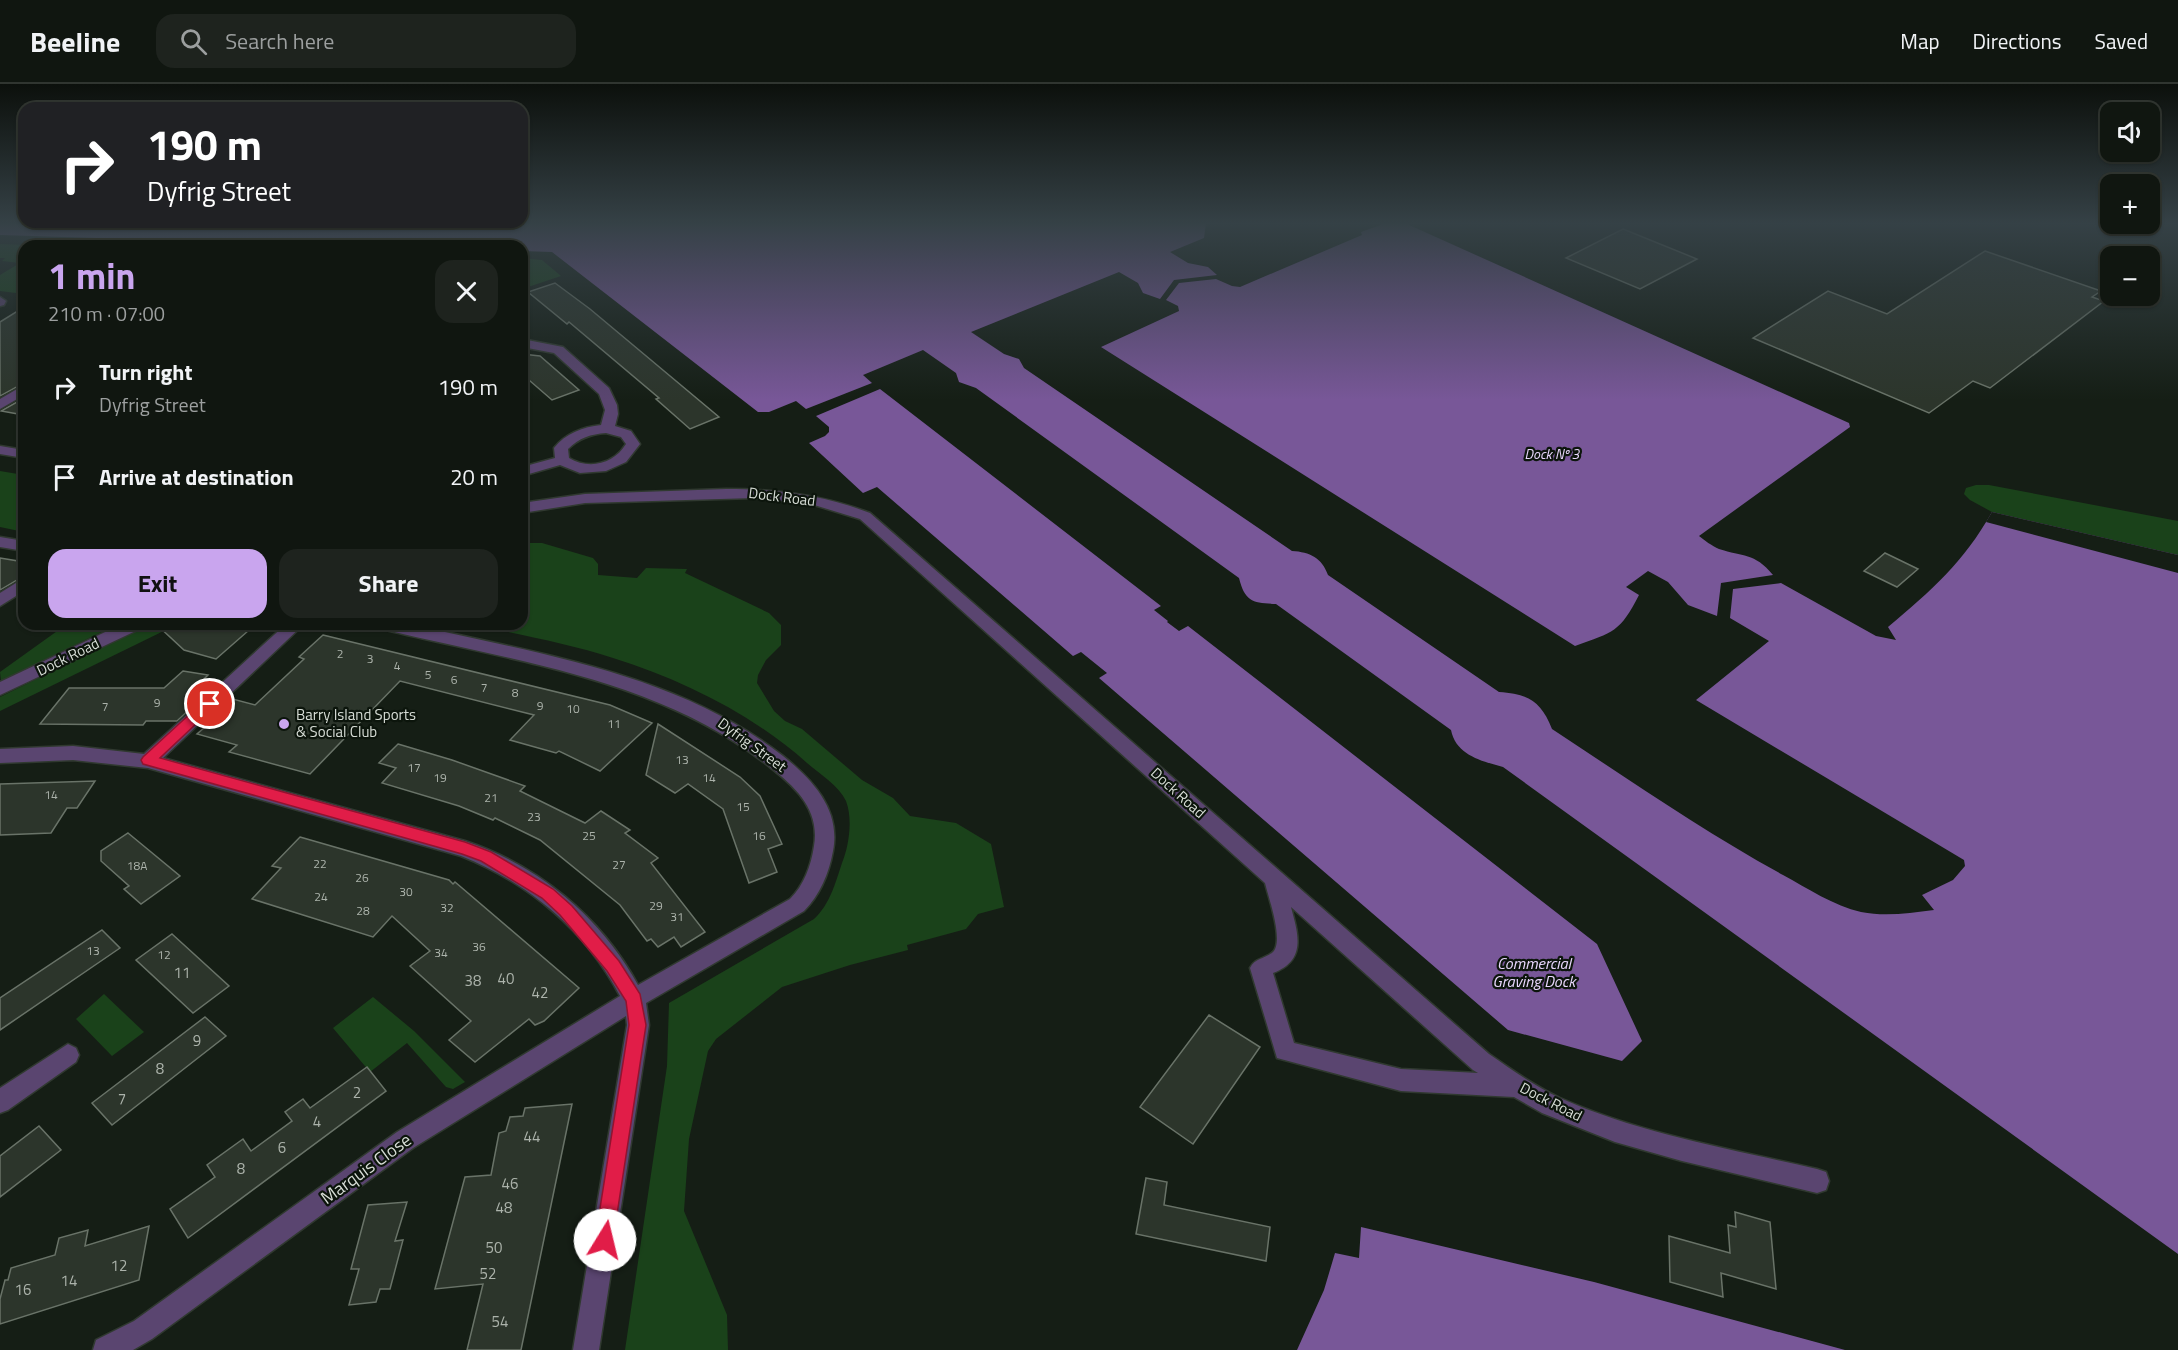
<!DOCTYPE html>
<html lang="en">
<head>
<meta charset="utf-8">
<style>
	:root { --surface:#101610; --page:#1e231e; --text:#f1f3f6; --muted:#9c9f9f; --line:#303530; --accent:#c9a5ee }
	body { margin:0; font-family:"Titillium Web",sans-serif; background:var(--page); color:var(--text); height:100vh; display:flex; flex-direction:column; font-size:22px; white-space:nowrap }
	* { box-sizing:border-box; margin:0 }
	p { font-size:20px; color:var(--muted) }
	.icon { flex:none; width:33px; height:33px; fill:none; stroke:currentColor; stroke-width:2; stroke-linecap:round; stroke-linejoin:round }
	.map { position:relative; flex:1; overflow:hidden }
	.details { position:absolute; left:18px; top:156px; width:510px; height:390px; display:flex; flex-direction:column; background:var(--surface); border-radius:18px; box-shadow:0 2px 4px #0004,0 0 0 2px var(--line) }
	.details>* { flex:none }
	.hud { position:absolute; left:18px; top:18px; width:510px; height:126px; border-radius:18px; box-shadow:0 2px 4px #0004,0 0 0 2px var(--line); background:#202124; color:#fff; overflow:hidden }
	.buttons { position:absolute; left:2100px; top:18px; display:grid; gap:12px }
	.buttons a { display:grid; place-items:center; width:60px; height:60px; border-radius:12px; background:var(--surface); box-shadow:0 2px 4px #0004,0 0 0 2px var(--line); font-size:30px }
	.pin { position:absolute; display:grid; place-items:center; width:51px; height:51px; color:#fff; margin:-26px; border:3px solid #fff; border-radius:50%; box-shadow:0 2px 6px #0007 }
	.me { position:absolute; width:66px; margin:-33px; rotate:9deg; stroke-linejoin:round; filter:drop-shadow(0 0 4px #0008) }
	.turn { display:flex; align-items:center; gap:21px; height:126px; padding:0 30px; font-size:27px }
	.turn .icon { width:78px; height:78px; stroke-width:2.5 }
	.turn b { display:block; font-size:42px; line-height:51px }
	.round { display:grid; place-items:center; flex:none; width:63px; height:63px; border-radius:18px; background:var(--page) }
	.head { display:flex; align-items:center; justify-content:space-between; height:102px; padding:0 30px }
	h1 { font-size:36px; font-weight:700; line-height:45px; color:var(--accent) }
	.primary-button { display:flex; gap:12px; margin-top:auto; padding:12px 30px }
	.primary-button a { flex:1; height:69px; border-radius:18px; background:var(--accent); color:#111; font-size:24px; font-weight:700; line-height:69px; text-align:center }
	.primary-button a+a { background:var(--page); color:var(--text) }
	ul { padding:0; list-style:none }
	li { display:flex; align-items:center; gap:18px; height:90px; padding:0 30px }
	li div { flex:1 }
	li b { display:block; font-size:22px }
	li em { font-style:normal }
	header { display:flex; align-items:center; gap:36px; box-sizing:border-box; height:84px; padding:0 30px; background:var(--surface); border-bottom:2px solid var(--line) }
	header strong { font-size:28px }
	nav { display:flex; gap:33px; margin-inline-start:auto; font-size:21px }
	.search { width:420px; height:54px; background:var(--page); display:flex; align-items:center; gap:15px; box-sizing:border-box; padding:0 21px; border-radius:18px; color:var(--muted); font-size:22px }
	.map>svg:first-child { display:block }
	.green { fill:#1a421a }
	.water { fill:#785798 }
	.pier { fill:#151e15 }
	.building { fill:#2c352b; stroke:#697368; stroke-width:1.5 }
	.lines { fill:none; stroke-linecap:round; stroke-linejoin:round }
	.street-casing { stroke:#303930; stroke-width:3 }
	.street { fill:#5a4570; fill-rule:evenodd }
	.route { fill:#e11d48; stroke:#92132f; stroke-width:1.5 }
	.poi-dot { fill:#c9a5ee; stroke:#0c150c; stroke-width:2 }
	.labels { text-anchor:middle; stroke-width:4.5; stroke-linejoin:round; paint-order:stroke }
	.number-label { font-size:12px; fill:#acb3ab }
	.far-water-label { font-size:14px; font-style:italic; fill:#ead8fe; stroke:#0c150c }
	.street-label { font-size:15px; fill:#d7ddd6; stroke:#0c150c }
	.poi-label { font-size:15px; fill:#d7ddd6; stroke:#0c150c; text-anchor:start }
	.near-number-label { font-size:15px; fill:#acb3ab }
	.water-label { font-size:16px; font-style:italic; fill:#ead8fe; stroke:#0c150c }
	.near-street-label { font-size:18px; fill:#d7ddd6; stroke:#0c150c }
</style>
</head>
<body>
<header>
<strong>Beeline</strong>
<div class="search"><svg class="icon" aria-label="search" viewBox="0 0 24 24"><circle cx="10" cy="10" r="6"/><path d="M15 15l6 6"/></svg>Search here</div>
<nav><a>Map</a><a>Directions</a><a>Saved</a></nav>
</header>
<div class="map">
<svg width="2178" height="1266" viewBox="0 0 2178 1266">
	<rect width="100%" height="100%" fill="#151e15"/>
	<!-- green -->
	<g class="green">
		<path d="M0 160 53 162H58H24V210L0 207V191L20 179 2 177 5 174H0Z"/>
		<path d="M522 174 542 176 561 192 522 205Z"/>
		<path d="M0 387 24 391V448L0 443Z"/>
		<path d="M1976 401H1989L2178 437V471L1992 428 1970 416 1964 410 1966 404Z"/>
		<path d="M522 459H542L593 474 598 480V491L637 494 646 484 687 485 685 489 769 529 781 541V561L766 576 758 591 757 599 774 627 785 637 802 645 862 696 893 714 910 732 956 739 991 760 1004 823 978 830 966 845 907 861 908 866 850 881 782 903 716 955 708 967 689 1055 684 1127 727 1231 728 1266H625L667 982 669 919 814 835C830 820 835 800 842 779 849 762 853 735 846 717 839 702 820 690 807 679 752 630 683 596 613 574 568 559 519 551 472 540H522Z"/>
		<path d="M83 540H118L1 597 0 588 60 545 69 547Z"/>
		<path d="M148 540H178L0 627V613Z"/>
		<path d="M104 910 144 948 112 972 76 935Z"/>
		<path d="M373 913 414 947 465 998 453 1005 446 1003 407 959 370 988 333 944Z"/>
	</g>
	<!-- water -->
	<g class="water">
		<path d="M0 139H1206L1204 154 1170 168 1188 179 1208 183 1217 191 1174 196 1160 215 1143 209 1138 199 1119 188 971 248 1004 270 1019 275 1024 284 1292 467C1310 468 1322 474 1328 491L1499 608C1528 610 1541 617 1552 645 1628 695 1703 747 1783 791 1807 804 1834 822 1861 828 1886 833 1909 829 1934 826L1922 811 1953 796 1965 782 1964 776 1696 616 1769 557 1730 534 1733 505 1781 499 1876 552 1896 556 1888 543C1932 506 1963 479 1992 428L2178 471V1170L1503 683C1481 677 1456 671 1451 646L1276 520C1253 519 1245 518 1239 494L976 304 959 298 956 289 923 266 863 291 872 299 806 325 796 317 769 328H758L552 168 522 167V162H357L0 151Z"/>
		<path d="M1386 139 1407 140 1849 339 1850 343 1699 452C1704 456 1712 462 1719 465 1743 473 1754 468 1773 491L1721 499 1717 532 1688 521 1668 498 1648 487 1626 503 1639 511C1620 548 1614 548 1575 562L1101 263 1179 227 1178 222 1166 216 1179 199 1216 195 1232 202 1240 203 1362 151 1361 148Z"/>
		<path d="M880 305 1161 522 1154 526 1168 537 1167 538 1179 547 1188 542 1597 860 1642 957 1622 977 1508 946 1099 594 1107 589 1081 568 1073 572 877 403 863 409 809 359 825 352 829 348V343L816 332Z"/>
		<path d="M1361 1143 1594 1198 1845 1266H1297L1324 1206 1335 1169 1359 1174Z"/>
	</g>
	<!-- pier -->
	<path class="pier" d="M1992 428 2178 471V489L1986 438Z"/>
	<!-- building -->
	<g class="building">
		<path d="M1623 145 1697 175 1640 205 1566 174Z"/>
		<path d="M1985 167 2101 207 2092 213 2104 217 1990 304 1973 297 1929 329 1753 254 1828 207 1887 230Z"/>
		<path d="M555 199 590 225 719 333 690 345 656 315 659 314 569 238 567 240 528 208Z"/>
		<path d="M24 223V299L0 312V238Z"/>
		<path d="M522 270 540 272 579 306 552 316 522 290Z"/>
		<path d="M24 314V331L1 327Z"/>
		<path d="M1885 469 1918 485 1897 503 1864 487Z"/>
		<path d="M0 474 24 478V492L0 506Z"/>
		<path d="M156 540H220L248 547 216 575 184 566Z"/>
		<path d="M323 551 610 621 652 639 600 687 559 667 556 669 510 656 534 631 400 597 310 690 229 668 237 661 197 650 211 638H205L229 614 255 621 304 575 299 573Z"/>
		<path d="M183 587 208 591 194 605 208 608 177 637H146L143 641 40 640 69 604H164Z"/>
		<path d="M658 640 740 693 760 712 782 760 768 765 777 788 749 799 723 725 688 700 675 709 646 691Z"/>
		<path d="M398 660 452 676 525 702 520 707 585 739 601 727 630 746 625 749 658 774 651 779 705 848 681 863 674 853 658 863 651 855 647 857 620 821 540 756 495 734 493 736 459 722 382 699 396 684 379 679Z"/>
		<path d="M95 697 77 724H67L51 749 0 751V700Z"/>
		<path d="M128 749 180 792 141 820 124 805 129 802 101 777V767Z"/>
		<path d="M300 753 449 796 453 800 455 798 579 904 544 937 535 941 529 935 475 978 449 956 471 937 410 882 430 867 392 832 373 853 252 815 281 784 272 782Z"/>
		<path d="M102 846 120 864 0 946V914Z"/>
		<path d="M172 850 229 902 193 929 136 876Z"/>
		<path d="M1209 931 1260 963 1193 1060 1140 1023Z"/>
		<path d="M205 933 226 952 112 1041 92 1019Z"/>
		<path d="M367 983 386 1007 188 1154 170 1125 215 1093 207 1081 243 1055 251 1067 292 1037 285 1028 303 1015 310 1024Z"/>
		<path d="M572 1020 521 1266H467L483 1200 435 1205 465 1093 491 1091 499 1049 506 1047 510 1033 523 1032 525 1024Z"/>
		<path d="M39 1042 61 1066 0 1113V1072Z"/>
		<path d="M1146 1094 1167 1098 1164 1121 1270 1143 1266 1177 1136 1150Z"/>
		<path d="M407 1118 395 1157 403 1156 390 1205H380L376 1218 349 1221 359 1185H351L368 1121Z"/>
		<path d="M1735 1128 1770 1138 1776 1205 1721 1189 1723 1213 1670 1198 1669 1152 1730 1169 1728 1141 1736 1143Z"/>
		<path d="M149 1142 139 1196 0 1240V1215L5 1196H8L11 1184 55 1171 59 1154 88 1146 85 1162Z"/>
	</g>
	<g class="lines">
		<!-- street casing -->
		<g class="street-casing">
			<g id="street">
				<path d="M0 213 6 217 4 221 0 222Z"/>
				<path d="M522 255 563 263 609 304 617 321 618 330 615 342 631 347 640 360 626 378 606 387 580 389 560 381 522 392V383L555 374 554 364C566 349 583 343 601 341L605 326 599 310 554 269 522 263ZM606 349 621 353 626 360C614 380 589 386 569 374L568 365C579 354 591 350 606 349Z"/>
				<path d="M24 301V311L0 325V315Z"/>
				<path d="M0 362 24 366V374L0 370Z"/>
				<path d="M726 405C777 405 823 411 870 429L1489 970C1512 986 1535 1002 1560 1014 1641 1050 1731 1065 1817 1085L1826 1088 1829 1097 1826 1106 1817 1109 1682 1077 1615 1058 1542 1029 1514 1013 1401 1007 1277 974 1250 884C1255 874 1265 875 1273 868 1284 857 1269 815 1265 799L860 435 811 420 754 414 585 419 522 429V419L585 410ZM1291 823 1473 986 1478 989 1401 985 1294 959 1273 889C1307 876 1298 850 1291 823Z"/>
				<path d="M0 453 24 457V467L0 463Z"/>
				<path d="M24 494V507L0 522V509Z"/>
				<path d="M122 540H144L142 544 0 611V598Z"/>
				<path d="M286 540H304L163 674 465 757C538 781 601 833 638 901L790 815C804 801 811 782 814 762 820 727 797 704 771 684 662 596 518 578 386 546L380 544 378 540H410C538 570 677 589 783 672 813 696 841 726 833 767 829 789 820 811 804 827L646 919 649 941 599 1266H573L627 941 626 932 413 1064 152 1255 133 1266H93L96 1256 134 1237 397 1048 620 912C586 847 529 799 461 772L148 684 73 676 0 679V665L73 662 144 670Z"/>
				<path d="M68 960 76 964 79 971 76 978 8 1026 0 1029V1004Z"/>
			</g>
		</g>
		<!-- street -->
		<use href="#street" class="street"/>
	</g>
	<!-- sky -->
	<linearGradient id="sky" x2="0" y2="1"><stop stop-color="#0c100c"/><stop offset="0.44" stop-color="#354146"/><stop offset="1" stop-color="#354146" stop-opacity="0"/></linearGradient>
	<rect width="2178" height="316" fill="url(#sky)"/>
	<!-- route -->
	<path class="route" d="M210 615 214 616 216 620 214 623 160 674 465 758 491 768 553 805 572 822 619 877 640 910 646 941 612 1163 605 1165 598 1163 595 1156 629 941 626 917 607 887 560 831 542 814 481 777 462 770 143 680 141 676 143 673 205 616Z"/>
	<!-- markers -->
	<circle class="poi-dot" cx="284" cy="640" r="6"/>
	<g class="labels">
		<!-- number labels -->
		<g class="number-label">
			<text x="340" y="574">2</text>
			<text x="370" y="579">3</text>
			<text x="397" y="586">4</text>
			<text x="428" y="595">5</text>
			<text x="454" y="600">6</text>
			<text x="484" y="608">7</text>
			<text x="515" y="613">8</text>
			<text x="157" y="623">9</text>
			<text x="540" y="626">9</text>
			<text x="105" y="627">7</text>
			<text x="573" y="629">10</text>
			<text x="614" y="644">11</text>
			<text x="682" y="680">13</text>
			<text x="414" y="688">17</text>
			<text x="440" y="698">19</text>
			<text x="709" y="698">14</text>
			<text x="51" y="715">14</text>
			<text x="491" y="718">21</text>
			<text x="743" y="727">15</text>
			<text x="534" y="737">23</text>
			<text x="589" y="756">25</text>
			<text x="759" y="756">16</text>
			<text x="320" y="784">22</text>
			<text x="619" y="785">27</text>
			<text x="137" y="786">18A</text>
			<text x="362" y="798">26</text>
			<text x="406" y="812">30</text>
			<text x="321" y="817">24</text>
			<text x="656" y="826">29</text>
			<text x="447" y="828">32</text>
			<text x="363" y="831">28</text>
			<text x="677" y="837">31</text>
			<text x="479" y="867">36</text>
			<text x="93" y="871">13</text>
			<text x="441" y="873">34</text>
			<text x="164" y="875">12</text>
		</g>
		<!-- far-water labels -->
		<g class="far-water-label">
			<text x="1552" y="375">Dock Nº 3</text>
		</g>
		<!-- street labels -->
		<g class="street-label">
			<text transform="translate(782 413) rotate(7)" y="5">Dock Road</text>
			<text transform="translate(68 573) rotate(-26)" y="5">Dock Road</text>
			<text transform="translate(752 661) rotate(36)" y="5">Dyfrig Street</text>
			<text transform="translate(1178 709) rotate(42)" y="5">Dock Road</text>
			<text transform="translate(1551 1018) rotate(27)" y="5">Dock Road</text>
		</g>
		<!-- poi labels -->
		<g class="poi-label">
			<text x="296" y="636">Barry Island Sports<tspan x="296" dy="17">&amp; Social Club</tspan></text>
		</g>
		<!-- near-number labels -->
		<g class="near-number-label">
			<text x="182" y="894">11</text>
			<text x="506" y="900">40</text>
			<text x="473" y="902">38</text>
			<text x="540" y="914">42</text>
			<text x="197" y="962">9</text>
			<text x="160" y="990">8</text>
			<text x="357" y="1014">2</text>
			<text x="122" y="1020">7</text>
			<text x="317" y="1043">4</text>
			<text x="532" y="1058">44</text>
			<text x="282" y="1069">6</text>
			<text x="241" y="1090">8</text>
			<text x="510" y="1105">46</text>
			<text x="504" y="1129">48</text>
			<text x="494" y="1169">50</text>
			<text x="119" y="1187">12</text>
			<text x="488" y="1195">52</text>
			<text x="69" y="1202">14</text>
			<text x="23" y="1211">16</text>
			<text x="500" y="1243">54</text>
		</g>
		<!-- water labels -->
		<g class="water-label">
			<text x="1534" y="885">Commercial<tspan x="1534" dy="18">Graving Dock</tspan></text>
		</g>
		<!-- near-street labels -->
		<g class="near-street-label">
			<text transform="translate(366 1085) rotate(-36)" y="6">Marquis Close</text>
		</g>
	</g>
</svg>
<div class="buttons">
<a><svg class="icon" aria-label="sound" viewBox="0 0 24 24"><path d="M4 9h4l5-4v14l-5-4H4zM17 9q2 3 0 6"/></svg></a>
<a>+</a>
<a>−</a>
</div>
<div class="pin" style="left:210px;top:620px;background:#d93025"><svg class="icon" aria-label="arrive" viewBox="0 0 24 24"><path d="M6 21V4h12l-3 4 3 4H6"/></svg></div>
<svg class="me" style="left:605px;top:1156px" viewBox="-20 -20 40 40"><circle r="19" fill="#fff"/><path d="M0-13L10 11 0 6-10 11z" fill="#e11d48"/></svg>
<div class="hud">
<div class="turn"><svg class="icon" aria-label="right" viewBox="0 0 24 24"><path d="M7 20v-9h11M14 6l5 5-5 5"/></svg><div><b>190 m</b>Dyfrig Street</div></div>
</div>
<section class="details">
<div class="head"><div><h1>1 min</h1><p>210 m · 07:00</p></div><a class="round"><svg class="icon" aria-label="close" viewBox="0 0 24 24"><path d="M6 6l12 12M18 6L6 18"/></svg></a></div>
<ul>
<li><svg class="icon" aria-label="right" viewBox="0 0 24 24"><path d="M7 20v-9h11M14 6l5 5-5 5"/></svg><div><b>Turn right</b><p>Dyfrig Street</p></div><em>190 m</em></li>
<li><svg class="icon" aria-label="arrive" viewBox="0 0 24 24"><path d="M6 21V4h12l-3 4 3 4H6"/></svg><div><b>Arrive at destination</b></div><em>20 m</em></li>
</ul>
<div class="primary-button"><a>Exit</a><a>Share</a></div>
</section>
</div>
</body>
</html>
